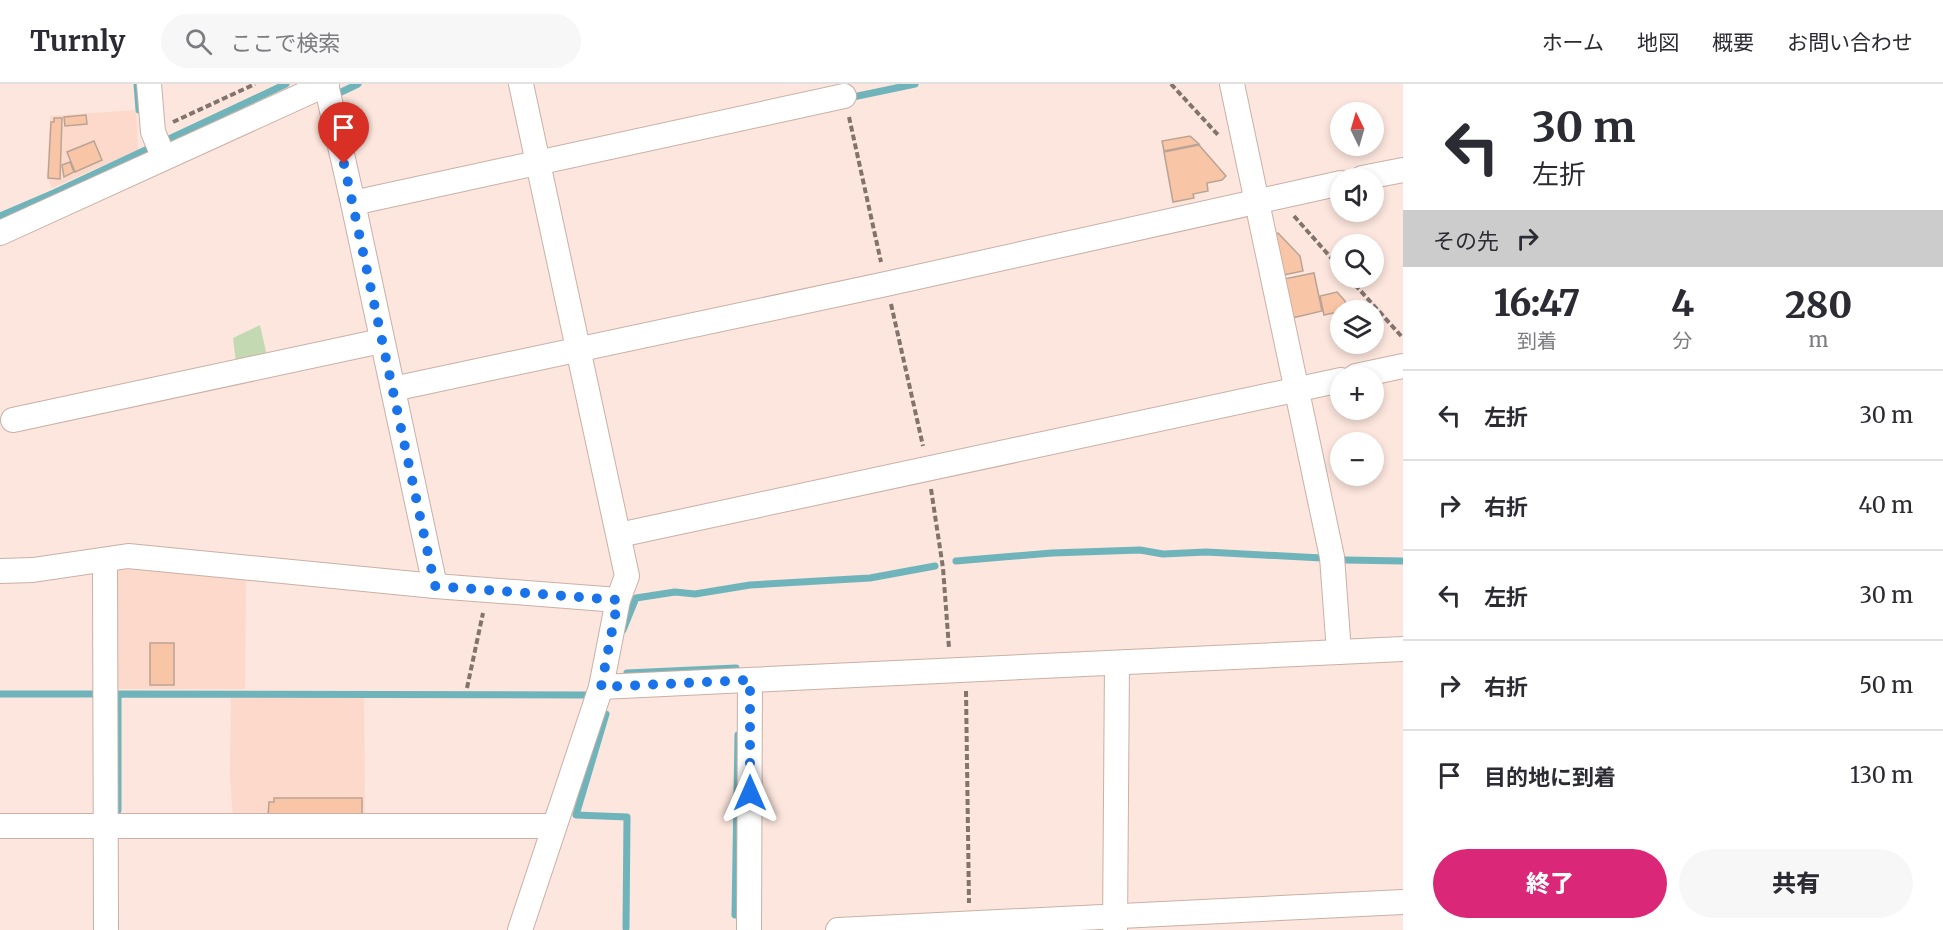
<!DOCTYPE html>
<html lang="ja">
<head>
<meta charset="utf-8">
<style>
	:root { --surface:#fff; --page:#f7f7f7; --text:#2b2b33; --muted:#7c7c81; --line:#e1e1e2; --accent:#db2777 }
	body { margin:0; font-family:Merriweather,"Noto Sans JP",serif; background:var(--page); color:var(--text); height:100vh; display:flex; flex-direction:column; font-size:22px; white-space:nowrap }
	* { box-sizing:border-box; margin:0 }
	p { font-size:20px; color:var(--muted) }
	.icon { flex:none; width:33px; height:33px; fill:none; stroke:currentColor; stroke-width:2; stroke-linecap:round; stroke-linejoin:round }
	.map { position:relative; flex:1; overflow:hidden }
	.panel { display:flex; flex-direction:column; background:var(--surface); width:540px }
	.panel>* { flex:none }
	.guide { background:#fff; color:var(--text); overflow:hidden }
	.needle { width:39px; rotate:355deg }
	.fabs { position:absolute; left:1330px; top:18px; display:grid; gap:12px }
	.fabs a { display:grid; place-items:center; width:54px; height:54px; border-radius:50%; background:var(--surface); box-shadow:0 3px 9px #0003; font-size:30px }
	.pin { position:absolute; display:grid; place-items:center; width:51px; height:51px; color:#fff; margin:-62px -26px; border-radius:50% 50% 50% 0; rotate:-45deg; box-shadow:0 0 6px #0007 }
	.pin .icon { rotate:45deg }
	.me { position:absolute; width:66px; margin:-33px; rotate:0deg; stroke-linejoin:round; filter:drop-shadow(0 0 4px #0008) }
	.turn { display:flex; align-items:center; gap:21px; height:126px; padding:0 30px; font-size:27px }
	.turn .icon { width:78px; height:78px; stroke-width:2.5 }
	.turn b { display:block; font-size:42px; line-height:51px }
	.then { display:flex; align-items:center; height:57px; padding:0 30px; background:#0003; gap:12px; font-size:22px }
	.eta { display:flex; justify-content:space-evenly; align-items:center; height:102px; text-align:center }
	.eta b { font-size:36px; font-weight:800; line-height:42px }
	.action { display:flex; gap:12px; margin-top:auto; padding:12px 30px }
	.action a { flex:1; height:69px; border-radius:36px; background:var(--accent); color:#fff; font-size:24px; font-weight:800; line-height:69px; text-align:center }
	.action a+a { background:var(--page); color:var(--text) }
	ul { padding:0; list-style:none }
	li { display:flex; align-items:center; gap:18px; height:90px; padding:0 30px; border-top:2px solid var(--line) }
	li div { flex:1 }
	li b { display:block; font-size:22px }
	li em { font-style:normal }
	header { display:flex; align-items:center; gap:36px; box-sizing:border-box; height:84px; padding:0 30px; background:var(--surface); border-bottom:2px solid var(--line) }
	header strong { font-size:28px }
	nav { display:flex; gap:33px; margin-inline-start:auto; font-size:21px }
	.search { width:420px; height:54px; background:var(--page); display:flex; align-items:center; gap:15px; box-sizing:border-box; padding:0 21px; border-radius:33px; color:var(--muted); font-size:22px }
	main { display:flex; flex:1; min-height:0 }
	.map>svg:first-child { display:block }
	.built { fill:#fcd9cb }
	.green { fill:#c3d9b1 }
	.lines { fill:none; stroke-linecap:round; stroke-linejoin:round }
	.stream { stroke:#6fb4ba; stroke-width:7 }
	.building { fill:#f8c6a7; stroke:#baa395; stroke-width:1.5 }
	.minor-casing { stroke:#cab0a6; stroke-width:26 }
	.path { stroke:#82746d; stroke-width:4; stroke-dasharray:6 3; stroke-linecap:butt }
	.minor { stroke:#fff; stroke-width:24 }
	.route { stroke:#1a73e8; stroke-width:10; stroke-dasharray:0 18 }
</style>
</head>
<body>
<header>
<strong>Turnly</strong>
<div class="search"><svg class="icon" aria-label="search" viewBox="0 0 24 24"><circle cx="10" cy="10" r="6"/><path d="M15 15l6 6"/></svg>ここで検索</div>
<nav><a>ホーム</a><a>地図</a><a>概要</a><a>お問い合わせ</a></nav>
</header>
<main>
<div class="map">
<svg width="1403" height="846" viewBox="0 0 1403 846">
	<rect width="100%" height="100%" fill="#fce6dd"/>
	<!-- built -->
	<g class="built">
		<path d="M136 26 138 66 52 104 46 90 47 89 50 32Z"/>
		<path d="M123 481 246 491 245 605H114L115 492Z"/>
		<path d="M231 613H364L365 732 233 733 230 693Z"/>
	</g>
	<!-- green -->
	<path class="green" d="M260 241 267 272 236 279 233 254Z"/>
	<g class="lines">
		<!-- stream -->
		<g class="stream">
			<path d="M137 0 139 26"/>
			<path d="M337 10 358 0"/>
			<path d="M853 13 915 0"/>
			<path d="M0 132 54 109 286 0"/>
			<path d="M1345 476 1403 477"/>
			<path d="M956 477 1052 469 1140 466 1163 470 1206 468 1322 474"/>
			<path d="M623 546 636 514 675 508 695 510 750 501 870 494 935 482"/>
			<path d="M627 589 736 584"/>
			<path d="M0 610H96"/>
			<path d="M606 630 576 731 627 733 626 844"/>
			<path d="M118 726V610L585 611"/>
			<path d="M735 831 738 651"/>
		</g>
	</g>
	<!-- building -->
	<g class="building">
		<path d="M86 31 87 40 65 42 64 33Z"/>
		<path d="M54 34H62L60 95 48 94 51 38H54Z"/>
		<path d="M1190 52 1199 60 1164 67 1162 57Z"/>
		<path d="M94 57 102 76 75 88 67 68Z"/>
		<path d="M1199 61 1226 92 1222 96 1207 99 1208 107 1193 110 1194 114 1173 118 1164 68Z"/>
		<path d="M70 78 74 88 64 93 62 81Z"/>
		<path d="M1278 149 1300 172 1303 187 1283 191 1275 150Z"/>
		<path d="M1314 189 1322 227 1292 234 1284 195Z"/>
		<path d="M1337 208 1345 217 1347 226 1324 231 1320 212Z"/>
		<rect x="150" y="559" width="24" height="42"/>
		<path d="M274 714H362V731H268L269 718H274Z"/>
	</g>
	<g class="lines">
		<!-- minor casing -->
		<g class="minor-casing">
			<g id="minor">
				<path d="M149 0 153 48 164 74"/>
				<path d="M326 0 353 119 435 502"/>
				<path d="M1232 0 1332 473 1339 568"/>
				<path d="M1362 94 1403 86"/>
				<path d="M353 119 844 12"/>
				<path d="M0 149 327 0"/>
				<path d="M1356 292 1403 282"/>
				<path d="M393 305 886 200 1341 99"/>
				<path d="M13 336 381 257"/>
				<path d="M619 451 1341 296"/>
				<path d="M105 476 106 846"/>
				<path d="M0 487 33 486 128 472 435 502 618 516"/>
				<path d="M601 603 1403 565"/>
				<path d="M0 742H553"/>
				<path d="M520 846 601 603 618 516 627 492 521 0"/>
				<path d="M749 846 750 596"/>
				<path d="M838 846 1403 818"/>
				<path d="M1115 846 1117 579"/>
			</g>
		</g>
		<!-- path -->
		<g class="path">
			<path d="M1171 0 1219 52"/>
			<path d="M849 33 881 178"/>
			<path d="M173 38 255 0"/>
			<path d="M1294 132 1341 185"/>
			<path d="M1349 194 1403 254"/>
			<path d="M891 220 923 362"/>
			<path d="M931 405 943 484 949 564"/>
			<path d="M467 604 483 529"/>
			<path d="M966 607 969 819"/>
		</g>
		<!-- minor -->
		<use href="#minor" class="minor"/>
	</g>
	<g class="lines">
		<!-- route -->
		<path class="route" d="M344 80 435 502 618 516 601 603 750 596V709"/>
	</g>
</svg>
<div class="fabs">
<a><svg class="needle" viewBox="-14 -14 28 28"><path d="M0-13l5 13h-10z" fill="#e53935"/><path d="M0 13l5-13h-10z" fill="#7c7c81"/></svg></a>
<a><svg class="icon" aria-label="sound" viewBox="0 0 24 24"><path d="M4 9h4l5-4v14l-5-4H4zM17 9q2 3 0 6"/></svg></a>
<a><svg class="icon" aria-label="search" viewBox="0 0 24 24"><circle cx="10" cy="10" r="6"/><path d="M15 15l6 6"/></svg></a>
<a><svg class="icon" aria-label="layers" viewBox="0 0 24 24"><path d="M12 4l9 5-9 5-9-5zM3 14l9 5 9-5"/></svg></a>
<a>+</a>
<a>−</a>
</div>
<div class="pin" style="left:344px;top:80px;background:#d93025"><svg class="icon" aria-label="arrive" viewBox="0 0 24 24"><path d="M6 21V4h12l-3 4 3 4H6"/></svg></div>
<svg class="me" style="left:750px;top:709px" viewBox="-20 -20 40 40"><path d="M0-17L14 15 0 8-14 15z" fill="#1a73e8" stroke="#fff" stroke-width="4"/></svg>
</div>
<section class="panel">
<div class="guide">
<div class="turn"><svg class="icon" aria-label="left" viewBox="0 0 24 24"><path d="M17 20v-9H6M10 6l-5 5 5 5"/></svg><div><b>30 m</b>左折</div></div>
<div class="then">その先<svg class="icon" aria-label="right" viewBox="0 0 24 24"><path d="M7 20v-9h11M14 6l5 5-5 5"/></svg></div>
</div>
<div class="eta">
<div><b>16:47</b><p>到着</p></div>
<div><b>4</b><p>分</p></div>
<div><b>280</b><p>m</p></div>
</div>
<ul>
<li><svg class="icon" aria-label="left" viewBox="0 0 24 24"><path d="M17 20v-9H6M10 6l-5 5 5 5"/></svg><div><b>左折</b></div><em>30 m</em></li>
<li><svg class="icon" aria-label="right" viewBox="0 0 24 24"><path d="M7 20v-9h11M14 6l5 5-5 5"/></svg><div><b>右折</b></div><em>40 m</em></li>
<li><svg class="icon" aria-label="left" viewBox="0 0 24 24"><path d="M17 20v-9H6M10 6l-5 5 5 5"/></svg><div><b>左折</b></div><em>30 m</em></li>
<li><svg class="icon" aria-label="right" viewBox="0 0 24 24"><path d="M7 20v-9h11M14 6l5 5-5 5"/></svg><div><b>右折</b></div><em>50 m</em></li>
<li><svg class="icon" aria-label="arrive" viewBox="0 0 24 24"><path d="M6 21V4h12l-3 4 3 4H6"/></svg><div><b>目的地に到着</b></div><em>130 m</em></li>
</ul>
<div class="action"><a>終了</a><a>共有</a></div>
</section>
</main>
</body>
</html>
